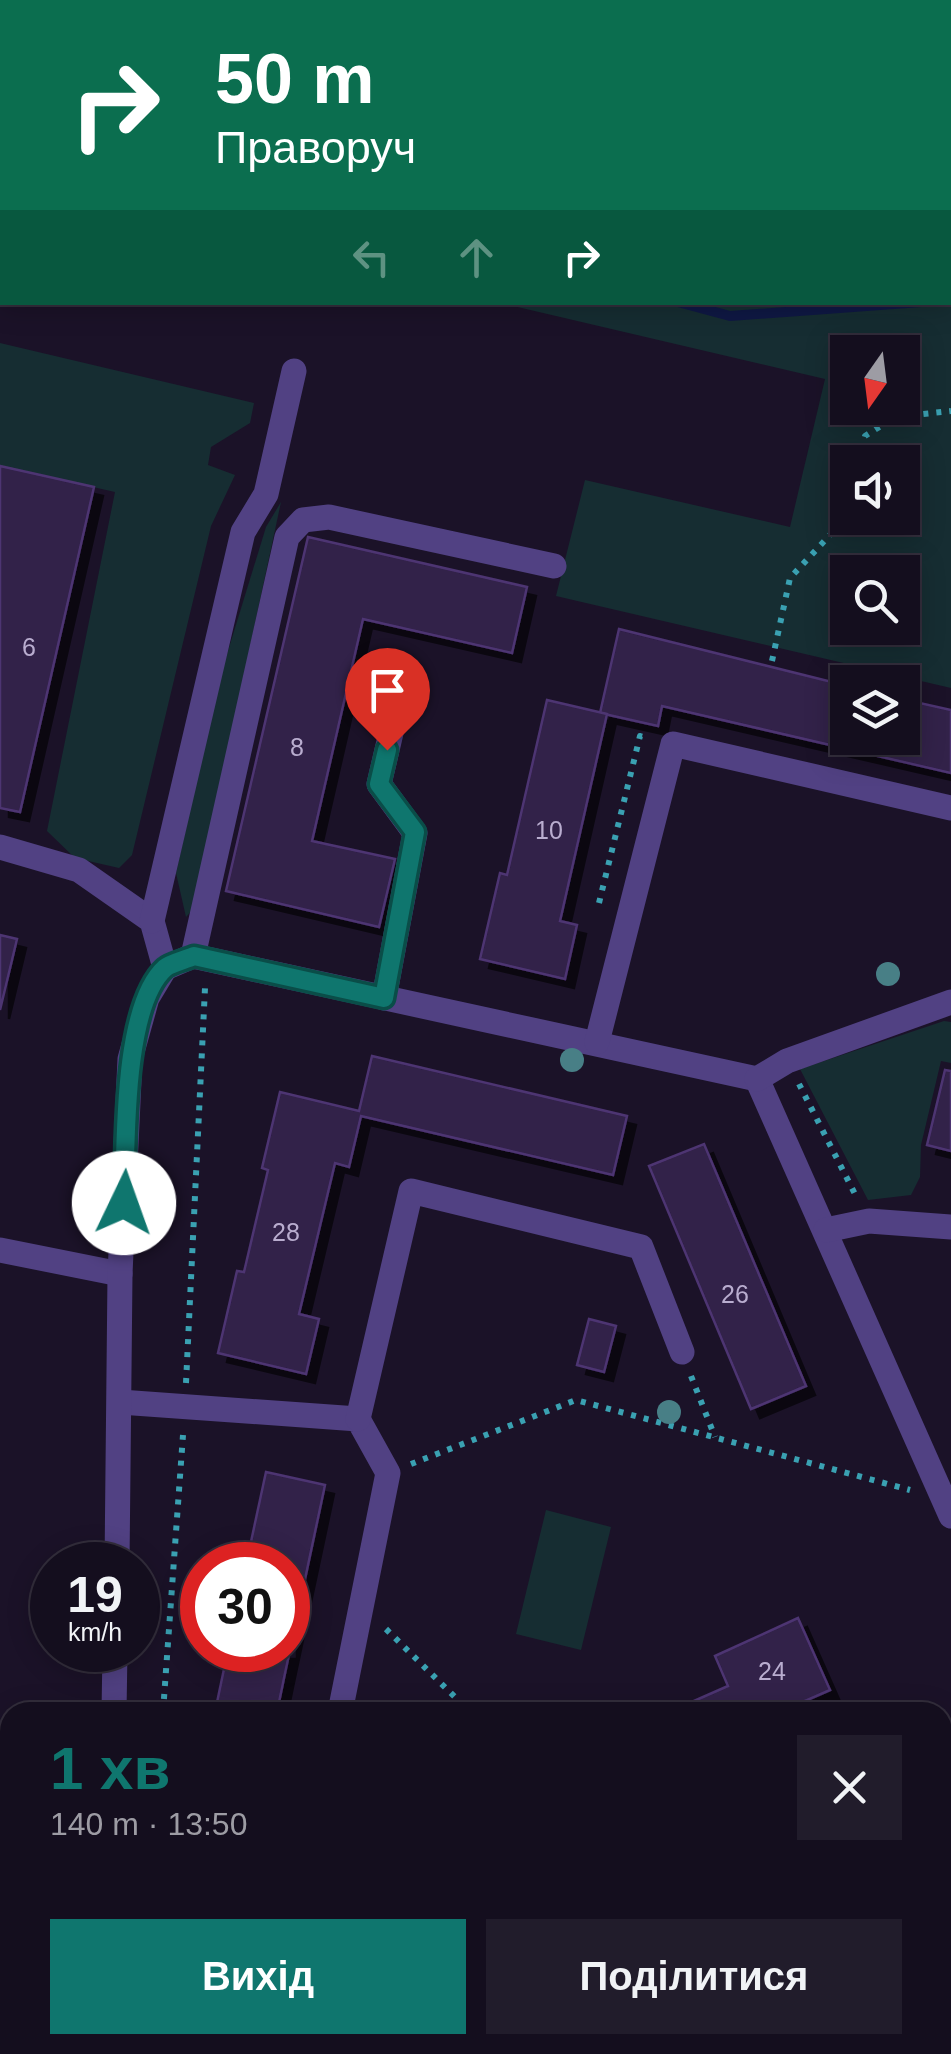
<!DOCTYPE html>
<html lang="uk">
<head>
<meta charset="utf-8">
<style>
	:root { --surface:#140e1e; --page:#211c2b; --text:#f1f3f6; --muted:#9d9ca4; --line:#332e3c; --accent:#0f766e }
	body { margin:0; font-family:Helvetica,sans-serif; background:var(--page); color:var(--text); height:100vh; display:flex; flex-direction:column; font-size:38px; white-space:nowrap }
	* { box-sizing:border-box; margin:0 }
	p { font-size:32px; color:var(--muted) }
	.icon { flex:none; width:55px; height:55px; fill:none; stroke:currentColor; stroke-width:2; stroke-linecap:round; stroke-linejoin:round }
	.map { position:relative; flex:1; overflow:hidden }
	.details { position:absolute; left:0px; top:1702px; width:952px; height:352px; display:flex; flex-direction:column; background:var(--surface); border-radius:30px 30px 0 0; box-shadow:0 5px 25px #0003,0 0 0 2px var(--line) }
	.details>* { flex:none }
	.guide { position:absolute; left:0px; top:0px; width:952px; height:305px; box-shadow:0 5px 25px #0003,0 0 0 2px var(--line); background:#0b6e4f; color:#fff; overflow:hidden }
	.needle { width:65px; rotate:194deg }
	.tools { position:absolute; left:830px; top:335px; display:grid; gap:20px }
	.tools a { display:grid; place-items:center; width:90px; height:90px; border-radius:0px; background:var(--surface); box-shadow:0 5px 25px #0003,0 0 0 2px var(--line); font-size:50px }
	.speed { position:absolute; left:30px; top:1542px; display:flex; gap:20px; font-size:50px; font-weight:700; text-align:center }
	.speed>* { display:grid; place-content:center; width:130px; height:130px; border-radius:50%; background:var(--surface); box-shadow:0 5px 25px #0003,0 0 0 2px var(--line); line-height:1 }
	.speed small { font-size:25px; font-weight:400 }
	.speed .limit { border:15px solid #d22; background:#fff; color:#111 }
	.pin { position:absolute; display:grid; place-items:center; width:85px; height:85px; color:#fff; margin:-102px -42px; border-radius:50% 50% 50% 0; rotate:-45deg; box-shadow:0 0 10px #0007 }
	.pin .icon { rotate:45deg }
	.me { position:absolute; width:110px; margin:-55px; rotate:3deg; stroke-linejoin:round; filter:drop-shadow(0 0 8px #0008) }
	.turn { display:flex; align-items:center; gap:35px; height:210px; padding:0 50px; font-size:45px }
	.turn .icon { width:130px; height:130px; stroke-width:2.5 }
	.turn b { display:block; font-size:70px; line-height:85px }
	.lanes { display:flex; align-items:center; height:95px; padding:0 50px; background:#0003; justify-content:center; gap:50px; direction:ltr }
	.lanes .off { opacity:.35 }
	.round { display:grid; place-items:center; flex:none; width:105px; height:105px; border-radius:0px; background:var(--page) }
	.overview { display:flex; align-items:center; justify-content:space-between; height:170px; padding:0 50px }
	h1 { font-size:60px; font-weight:600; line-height:75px; color:var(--accent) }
	.primary-button { display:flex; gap:20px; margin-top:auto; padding:20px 50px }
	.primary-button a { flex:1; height:115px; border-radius:0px; background:var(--accent); color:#fff; font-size:40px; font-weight:600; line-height:115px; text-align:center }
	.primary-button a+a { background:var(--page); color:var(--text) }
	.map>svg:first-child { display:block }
	.green { fill:#162d32; fill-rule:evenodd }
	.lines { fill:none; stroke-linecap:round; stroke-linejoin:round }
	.stream { stroke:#0f1844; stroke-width:10 }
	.building { fill:#302048; stroke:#4d3472; stroke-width:2.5; filter:url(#shadow) }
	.path { stroke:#3aa1b2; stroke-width:6; stroke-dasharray:5 8; stroke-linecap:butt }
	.minor { stroke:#514183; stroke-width:25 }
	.tree { fill:#487f86 }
	.route-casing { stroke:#0a4d48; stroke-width:25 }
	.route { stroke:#0f766e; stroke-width:18 }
	.labels { text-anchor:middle; stroke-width:10; stroke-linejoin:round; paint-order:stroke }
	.number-label { font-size:25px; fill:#b9adcf }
</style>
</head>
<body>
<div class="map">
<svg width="951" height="2054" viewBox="0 0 951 2054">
	<defs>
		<filter id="shadow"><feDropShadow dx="9" dy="9" stdDeviation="0" flood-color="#0009"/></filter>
	</defs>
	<rect width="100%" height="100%" fill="#1b1228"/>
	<!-- green -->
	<g class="green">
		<path d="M0 0H951V688L556 596 585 480 790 527 825 379 500 303 950 302V2H2V186ZM848 352H902V408H848ZM848 462H902V518H848ZM848 572H902V628H848Z"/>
		<path d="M0 343 254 403 250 423 211 447 208 465 235 475 211 526 132 855 119 868 75 858 47 831 115 492 0 466Z"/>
		<path d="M281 502 194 908 186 917 176 873 220 677 266 527Z"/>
		<path d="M944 1021 951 1022V1063L941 1061 921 1145 920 1177 911 1195 868 1200 800 1069Z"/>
		<path d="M546 1510 611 1527 581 1650 516 1634Z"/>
	</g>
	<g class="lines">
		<!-- stream -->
		<g class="stream">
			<path d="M0 151H2"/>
			<path d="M950 300H951"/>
			<path d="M678 302 730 316 921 302"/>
		</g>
	</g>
	<!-- building -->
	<g class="building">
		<path d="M0 466 94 487 20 812 0 808Z"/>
		<path d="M308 537 527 587 512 653 363 619 312 841 395 859 379 927 226 891Z"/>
		<path d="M619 629 848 686V738H902V699L951 710V773L662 706 658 726 600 713Z"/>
		<path d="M547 700 607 714 560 921 577 925 565 979 480 959 500 873 507 875Z"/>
		<path d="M0 935 17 939 0 1010Z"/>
		<path d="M372 1056 627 1116 613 1175 361 1116 349 1167 335 1163 299 1314 319 1319 306 1374 218 1353 237 1271 244 1272 268 1170 262 1168 280 1092 359 1111Z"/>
		<path d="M945 1070 951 1071V1151L927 1145Z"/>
		<path d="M704 1144 806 1386 751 1409 649 1166Z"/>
		<path d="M589 1319 616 1326 604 1372 577 1365Z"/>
		<path d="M266 1472 325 1485 284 1678 277 1712H215L228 1650H288V1565H246Z"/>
		<path d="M798 1618 830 1690 780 1712H669L728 1686 715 1656Z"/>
	</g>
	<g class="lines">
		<!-- path -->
		<g class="path">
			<path d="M858 462 865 436 895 417 951 411"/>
			<path d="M772 661 790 578 842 522 848 501"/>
			<path d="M599 903 640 736 646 738"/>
			<path d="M799 1084 857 1198"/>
			<path d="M691 1376 715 1437"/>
			<path d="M186 1383 205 988"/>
			<path d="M411 1464 576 1400 910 1490"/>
			<path d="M386 1629 470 1712"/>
			<path d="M163 1712 183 1435"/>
			<path d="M0 1812 10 1815"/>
			<path d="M0 1963 9 1937"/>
			<path d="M267 2045 274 2054"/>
			<path d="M716 2045 723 2054"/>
			<path d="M96 2054 99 2045"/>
			<path d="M130 2054 141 2045"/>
		</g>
		<!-- minor -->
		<g class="minor">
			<path d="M0 847 79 870 152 921 165 968"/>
			<path d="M152 921 243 532 266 494 294 371"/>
			<path d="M193 956 287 537 303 520 329 517 554 566"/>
			<path d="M165 968 193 956 757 1079 951 1516"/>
			<path d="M384 998 415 833 379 784 403 682"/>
			<path d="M597 1042 673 744 951 808"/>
			<path d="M757 1079 787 1061 951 1002"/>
			<path d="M826 1230 869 1221 951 1227"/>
			<path d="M0 1250 120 1274"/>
			<path d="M120 1402 358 1419 388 1473 340 1712"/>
			<path d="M358 1419 411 1191 641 1247 682 1352"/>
			<path d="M117 1565 120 1274 130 1059 147 998 165 968"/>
			<path d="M114 1712 115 1650"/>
			<path d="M0 1868 10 1871"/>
			<path d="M668 2045 675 2054"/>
			<path d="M36 2054 39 2045"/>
			<path d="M493 2054 495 2045"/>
		</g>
	</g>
	<!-- trees -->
	<g class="tree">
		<circle cx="888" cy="974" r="12"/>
		<circle cx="572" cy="1060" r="12"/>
		<circle cx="669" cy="1412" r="12"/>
	</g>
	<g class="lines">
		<!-- route casing -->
		<g class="route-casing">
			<path id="route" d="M124 1203C126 1148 122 1007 165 968 171 963 185 960 194 956L384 998 415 832 379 784 387 750"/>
		</g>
		<!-- route -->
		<use href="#route" class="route"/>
	</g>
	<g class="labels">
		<!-- number labels -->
		<g class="number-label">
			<text x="29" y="656">6</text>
			<text x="297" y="756">8</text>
			<text x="549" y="839">10</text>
			<text x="286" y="1241">28</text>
			<text x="735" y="1303">26</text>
			<text x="772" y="1680">24</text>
		</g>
	</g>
</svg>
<div class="tools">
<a><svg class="needle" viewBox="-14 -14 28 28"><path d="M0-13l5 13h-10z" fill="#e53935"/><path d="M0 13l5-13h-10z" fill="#9d9ca4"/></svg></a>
<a><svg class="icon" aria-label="sound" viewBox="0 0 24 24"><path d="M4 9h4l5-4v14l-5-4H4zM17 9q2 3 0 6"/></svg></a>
<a><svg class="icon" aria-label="search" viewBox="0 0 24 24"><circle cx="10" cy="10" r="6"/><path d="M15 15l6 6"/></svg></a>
<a><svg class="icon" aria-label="layers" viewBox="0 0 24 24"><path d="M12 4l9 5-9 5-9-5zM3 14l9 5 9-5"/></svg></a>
</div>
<div class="speed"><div>19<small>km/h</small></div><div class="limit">30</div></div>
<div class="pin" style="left:387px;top:750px;background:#d93025"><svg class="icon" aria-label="arrive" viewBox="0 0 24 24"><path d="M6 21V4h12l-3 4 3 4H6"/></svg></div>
<svg class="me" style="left:124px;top:1203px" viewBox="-20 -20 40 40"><circle r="19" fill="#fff"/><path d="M0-13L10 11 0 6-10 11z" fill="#0f766e"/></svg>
<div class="guide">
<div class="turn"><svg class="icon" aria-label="right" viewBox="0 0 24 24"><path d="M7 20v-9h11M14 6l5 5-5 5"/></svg><div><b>50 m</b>Праворуч</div></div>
<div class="lanes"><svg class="icon off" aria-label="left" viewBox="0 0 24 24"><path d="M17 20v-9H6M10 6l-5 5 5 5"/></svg><svg class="icon off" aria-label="ahead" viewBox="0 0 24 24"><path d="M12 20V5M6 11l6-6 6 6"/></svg><svg class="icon" aria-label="right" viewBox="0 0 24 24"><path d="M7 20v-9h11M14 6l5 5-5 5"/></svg></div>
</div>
<section class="details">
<div class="overview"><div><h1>1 хв</h1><p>140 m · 13:50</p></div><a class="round"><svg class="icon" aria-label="close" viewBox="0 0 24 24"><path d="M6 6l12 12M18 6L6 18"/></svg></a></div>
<div class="primary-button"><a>Вихід</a><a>Поділитися</a></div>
</section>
</div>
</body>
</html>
